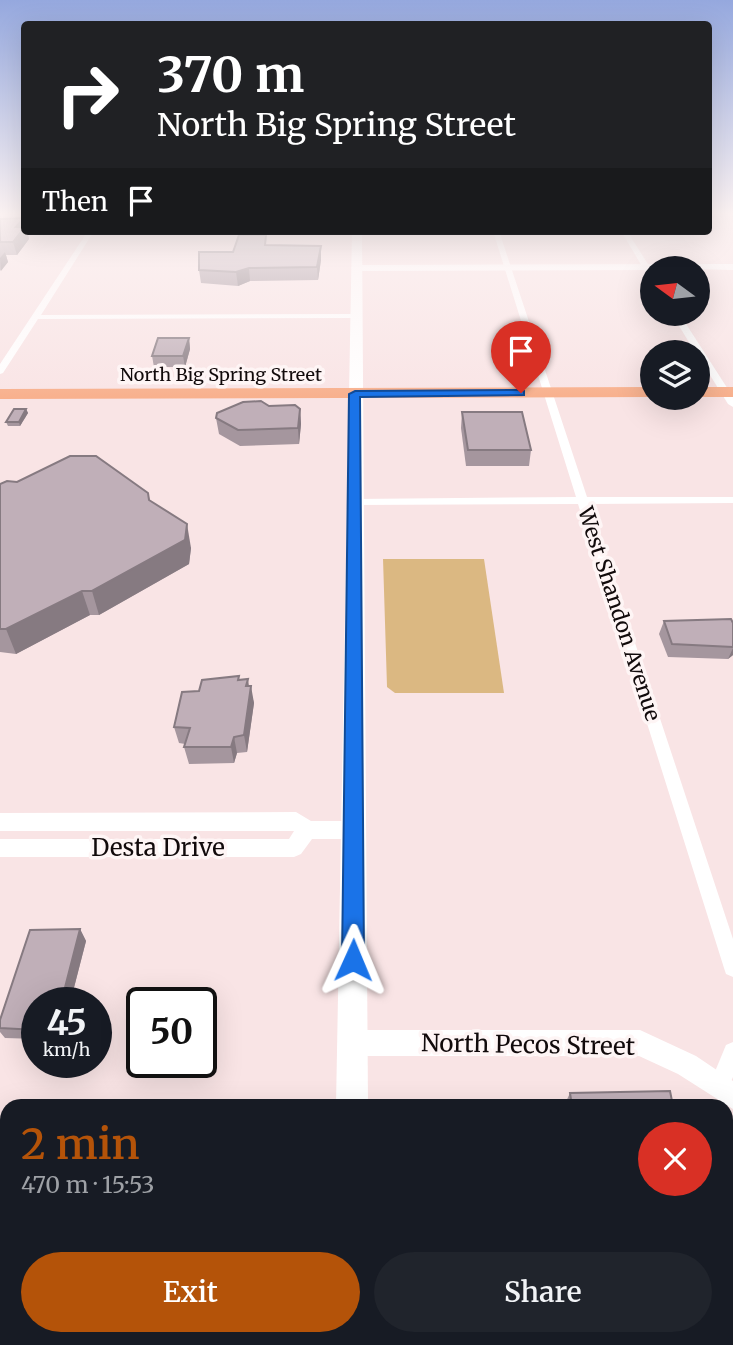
<!DOCTYPE html>
<html lang="en">
<head>
<meta charset="utf-8">
<style>
	:root { --surface:#171b24; --page:#20242c; --text:#f1f3f6; --muted:#9ea1a6; --accent:#b45309 }
	body { margin:0; font-family:Merriweather,serif; background:var(--page); color:var(--text); height:100vh; display:flex; flex-direction:column; font-size:26px; white-space:nowrap }
	* { box-sizing:border-box; margin:0 }
	p { font-size:23px; color:var(--muted) }
	.icon { flex:none; width:38px; height:38px; fill:none; stroke:currentColor; stroke-width:2; stroke-linecap:round; stroke-linejoin:round }
	.map { position:relative; flex:1; overflow:hidden }
	.panel { position:absolute; left:0px; top:1099px; width:733px; height:247px; display:flex; flex-direction:column; background:var(--surface); border-radius:21px 21px 0 0; box-shadow:0 7px 28px #0002 }
	.panel>* { flex:none }
	.top-card { position:absolute; left:21px; top:21px; width:691px; height:214px; border-radius:7px; box-shadow:0 7px 28px #0002; background:#202124; color:#fff; overflow:hidden }
	.needle { width:46px; rotate:285deg }
	.buttons { position:absolute; left:640px; top:256px; display:grid; gap:14px }
	.buttons a { display:grid; place-items:center; width:70px; height:70px; border-radius:50%; background:var(--surface); box-shadow:0 7px 28px #0002; font-size:35px }
	.speed { position:absolute; left:21px; top:987px; display:flex; gap:14px; font-size:35px; font-weight:700; text-align:center }
	.speed>* { display:grid; place-content:center; width:91px; height:91px; border-radius:50%; background:var(--surface); box-shadow:0 7px 28px #0002; line-height:1 }
	.speed small { font-size:18px; font-weight:400 }
	.speed .limit { border:4px solid #111; border-radius:10px; background:#fff; color:#111 }
	.pin { position:absolute; display:grid; place-items:center; width:60px; height:60px; color:#fff; margin:-72px -30px; border-radius:50% 50% 50% 0; rotate:-45deg; box-shadow:0 0 7px #0007 }
	.pin .icon { rotate:45deg }
	.me { position:absolute; width:77px; margin:-38px; rotate:1deg; stroke-linejoin:round; filter:drop-shadow(0 0 5px #0008) }
	.turn { display:flex; align-items:center; gap:24px; height:147px; padding:0 21px; font-size:32px }
	.turn .icon { width:91px; height:91px; stroke-width:2.5 }
	.turn b { display:block; font-size:49px; line-height:60px }
	.then { display:flex; align-items:center; height:66px; padding:0 21px; background:#0003; gap:14px; font-size:26px }
	.round { display:grid; place-items:center; flex:none; width:74px; height:74px; border-radius:37px; background:var(--page) }
	.overview { display:flex; align-items:center; justify-content:space-between; height:119px; padding:0 21px }
	h1 { font-size:42px; font-weight:600; line-height:52px; color:var(--accent) }
	.cta { display:flex; gap:14px; margin-top:auto; padding:14px 21px }
	.cta a { flex:1; height:80px; border-radius:42px; background:var(--accent); color:#fff; font-size:28px; font-weight:600; line-height:80px; text-align:center }
	.cta a+a { background:var(--page); color:var(--text) }
	.map>svg:first-child { display:block }
	.green { fill:#dbb882 }
	.lines { fill:none; stroke-linecap:round; stroke-linejoin:round }
	.minor { fill:#fff; fill-rule:evenodd }
	.tertiary { fill:#fff; fill-rule:evenodd }
	.secondary { fill:#fff; fill-rule:evenodd }
	.trunk { fill:#f8af8b; fill-rule:evenodd }
	.wall { fill:#a5969e }
	.shaded-wall { fill:#867a81 }
	.building { fill:#c0afb8; stroke:#867a81; stroke-width:2 }
	.route { fill:#1a73e8; stroke:#114b97; stroke-width:2 }
	.labels { text-anchor:middle; stroke-width:7; stroke-linejoin:round; paint-order:stroke }
	.far-street-label { font-size:18px; fill:#110a0b; stroke:#fef5f5 }
	.street-label { font-size:21px; fill:#110a0b; stroke:#fef5f5 }
	.near-street-label { font-size:24px; fill:#110a0b; stroke:#fef5f5 }
</style>
</head>
<body>
<div class="map">
<svg width="733" height="1345" viewBox="0 0 733 1345">
	<rect width="100%" height="100%" fill="#f9e4e5"/>
	<!-- green -->
	<path class="green" d="M383 559H484L504 693H395L387 687Z"/>
	<g class="lines">
		<!-- minor -->
		<g class="minor">
			<path d="M88 231H94L41 315 356 314 360 316 356 318 38 319 3 373 0 374V364Z"/>
			<path d="M493 231H499L587 497H733V503L589 504 733 939V977L726 974 724 968 578 504 354 505 348 502 354 499 576 497Z"/>
			<path d="M621 231H627L653 272V280L649 278Z"/>
			<path d="M671 313H679L733 397V407L728 404 698 356V352H695Z"/>
			<path d="M733 1042V1077L726 1093 719 1096 712 1093 709 1086 726 1045Z"/>
		</g>
		<!-- tertiary -->
		<g class="tertiary">
			<path d="M733 264V270L653 268V270L356 271 351 268 356 265Z"/>
			<path d="M296 812 311 821H355L362 824 365 830 362 836 355 839H312L301 854 294 857H0V839H289L294 831H0V813Z"/>
			<path d="M352 1030H640L696 1056 733 1081V1109L678 1074 639 1056H352L343 1052 339 1043 343 1034Z"/>
		</g>
		<!-- secondary -->
		<g class="secondary">
			<path d="M352 231H362L368 1106H336Z"/>
			<rect x="331" y="1339" width="38" height="6"/>
		</g>
		<!-- trunk -->
		<g class="trunk">
			<path d="M653 387V397L0 399V389Z"/>
			<rect x="698" y="387" width="35" height="10"/>
		</g>
	</g>
	<!-- wall -->
	<g class="wall">
		<path d="M24 218V231H27L29 239 17 255H6L8 262 0 271V219Z"/>
		<path d="M267 245 321 260 318 280 250 281 238 286 201 283 199 270 233 252Z"/>
		<path d="M189 338 190 349 185 367H154L152 356Z"/>
		<path d="M269 406 300 409 301 424 299 444 240 446 219 434 216 418Z"/>
		<path d="M26 409 28 413 20 426H8L6 422Z"/>
		<path d="M462 412 531 450 529 466H466L461 428Z"/>
		<path d="M0 484 148 493 150 501 191 548 189 564 99 615H90L16 654 0 652Z"/>
		<path d="M664 621 733 623V655L728 659 668 657 659 634Z"/>
		<path d="M240 679 249 686 254 703 247 752 237 753 234 763 189 764 184 747 185 744 179 743 174 727 199 691Z"/>
		<path d="M80 929 86 941 70 1003H37V1039L5 1038 0 1032V1020Z"/>
		<path d="M570 1093 673 1106H564Z"/>
	</g>
	<!-- shaded-wall -->
	<g class="shaded-wall">
		<path d="M24 218V231H27L29 239 17 255 13 242 16 227Z"/>
		<path d="M321 246V260L318 280 317 267Z"/>
		<path d="M5 252 8 262 1 271 0 258Z"/>
		<path d="M249 268 250 281 238 286 236 272Z"/>
		<path d="M189 338 190 349 185 367 183 356Z"/>
		<path d="M26 409 28 413 20 426 19 422Z"/>
		<path d="M300 409 301 424 299 444 298 428Z"/>
		<path d="M187 524 191 548 189 564 99 615 92 591Z"/>
		<path d="M82 591 90 615 16 654 6 629Z"/>
		<path d="M733 648V655L728 659Z"/>
		<path d="M248 679 250 694 251 686 254 703 247 752 244 735 246 686Z"/>
		<path d="M234 737 237 753 234 763 231 747Z"/>
		<path d="M80 929 86 941 70 1003H61Z"/>
	</g>
	<!-- building -->
	<g class="building">
		<path d="M24 218 16 227H24V228L13 242H0V219Z"/>
		<path d="M239 235H266L265 245 321 246 317 267 249 268 236 272 199 270V252H233Z"/>
		<path d="M158 338H189L183 356H152Z"/>
		<path d="M261 401 269 406 295 405 300 409 298 428 238 430 216 418 217 413 243 402Z"/>
		<path d="M14 409H26L19 422H6Z"/>
		<path d="M462 412H522L531 450H468Z"/>
		<path d="M70 456H96L148 493 149 500 187 524 185 540 92 591H82L6 629H0V484L7 481 17 482Z"/>
		<path d="M731 619 733 623V647L672 644 664 621Z"/>
		<path d="M239 676 238 680 248 679 246 686H251L244 735 234 737 231 747H184L190 728 174 727 182 692 199 691 202 680Z"/>
		<path d="M80 929 61 1003H37V1030L0 1028V1020L30 930Z"/>
		<path d="M670 1091 673 1106H572L570 1093Z"/>
		<path d="M448 1339H524L525 1345H448Z"/>
	</g>
	<!-- sky -->
	<linearGradient id="sky" x2="0" y2="1"><stop stop-color="#95a8de"/><stop offset="0.53" stop-color="#fcf3f3"/><stop offset="1" stop-color="#fcf3f3" stop-opacity="0"/></linearGradient>
	<rect width="733" height="402" fill="url(#sky)"/>
	<!-- route -->
	<path class="route" d="M521 390 524 391V395L360 397 364 960 360 967 353 970 345 967 342 960 349 394 355 391Z"/>
	<g class="labels">
		<!-- far-street labels -->
		<g class="far-street-label">
			<text x="221" y="381">North Big Spring Street</text>
		</g>
		<!-- street labels -->
		<g class="street-label">
			<text transform="translate(619 614) rotate(72)" y="7">West Shandon Avenue</text>
		</g>
		<!-- near-street labels -->
		<g class="near-street-label">
			<text x="158" y="856">Desta Drive</text>
			<text transform="translate(528 1045) rotate(1)" y="8">North Pecos Street</text>
		</g>
	</g>
</svg>
<div class="buttons">
<a><svg class="needle" viewBox="-14 -14 28 28"><path d="M0-13l5 13h-10z" fill="#e53935"/><path d="M0 13l5-13h-10z" fill="#9ea1a6"/></svg></a>
<a><svg class="icon" aria-label="layers" viewBox="0 0 24 24"><path d="M12 4l9 5-9 5-9-5zM3 14l9 5 9-5"/></svg></a>
</div>
<div class="speed"><div>45<small>km/h</small></div><div class="limit">50</div></div>
<div class="pin" style="left:521px;top:393px;background:#d93025"><svg class="icon" aria-label="arrive" viewBox="0 0 24 24"><path d="M6 21V4h12l-3 4 3 4H6"/></svg></div>
<svg class="me" style="left:353px;top:960px" viewBox="-20 -20 40 40"><path d="M0-17L14 15 0 8-14 15z" fill="#1a73e8" stroke="#fff" stroke-width="4"/></svg>
<div class="top-card">
<div class="turn"><svg class="icon" aria-label="right" viewBox="0 0 24 24"><path d="M7 20v-9h11M14 6l5 5-5 5"/></svg><div><b>370 m</b>North Big Spring Street</div></div>
<div class="then">Then<svg class="icon" aria-label="arrive" viewBox="0 0 24 24"><path d="M6 21V4h12l-3 4 3 4H6"/></svg></div>
</div>
<section class="panel">
<div class="overview"><div><h1>2 min</h1><p>470 m · 15:53</p></div><a class="round" style="background:#d93025;color:#fff"><svg class="icon" aria-label="close" viewBox="0 0 24 24"><path d="M6 6l12 12M18 6L6 18"/></svg></a></div>
<div class="cta"><a>Exit</a><a>Share</a></div>
</section>
</div>
</body>
</html>
